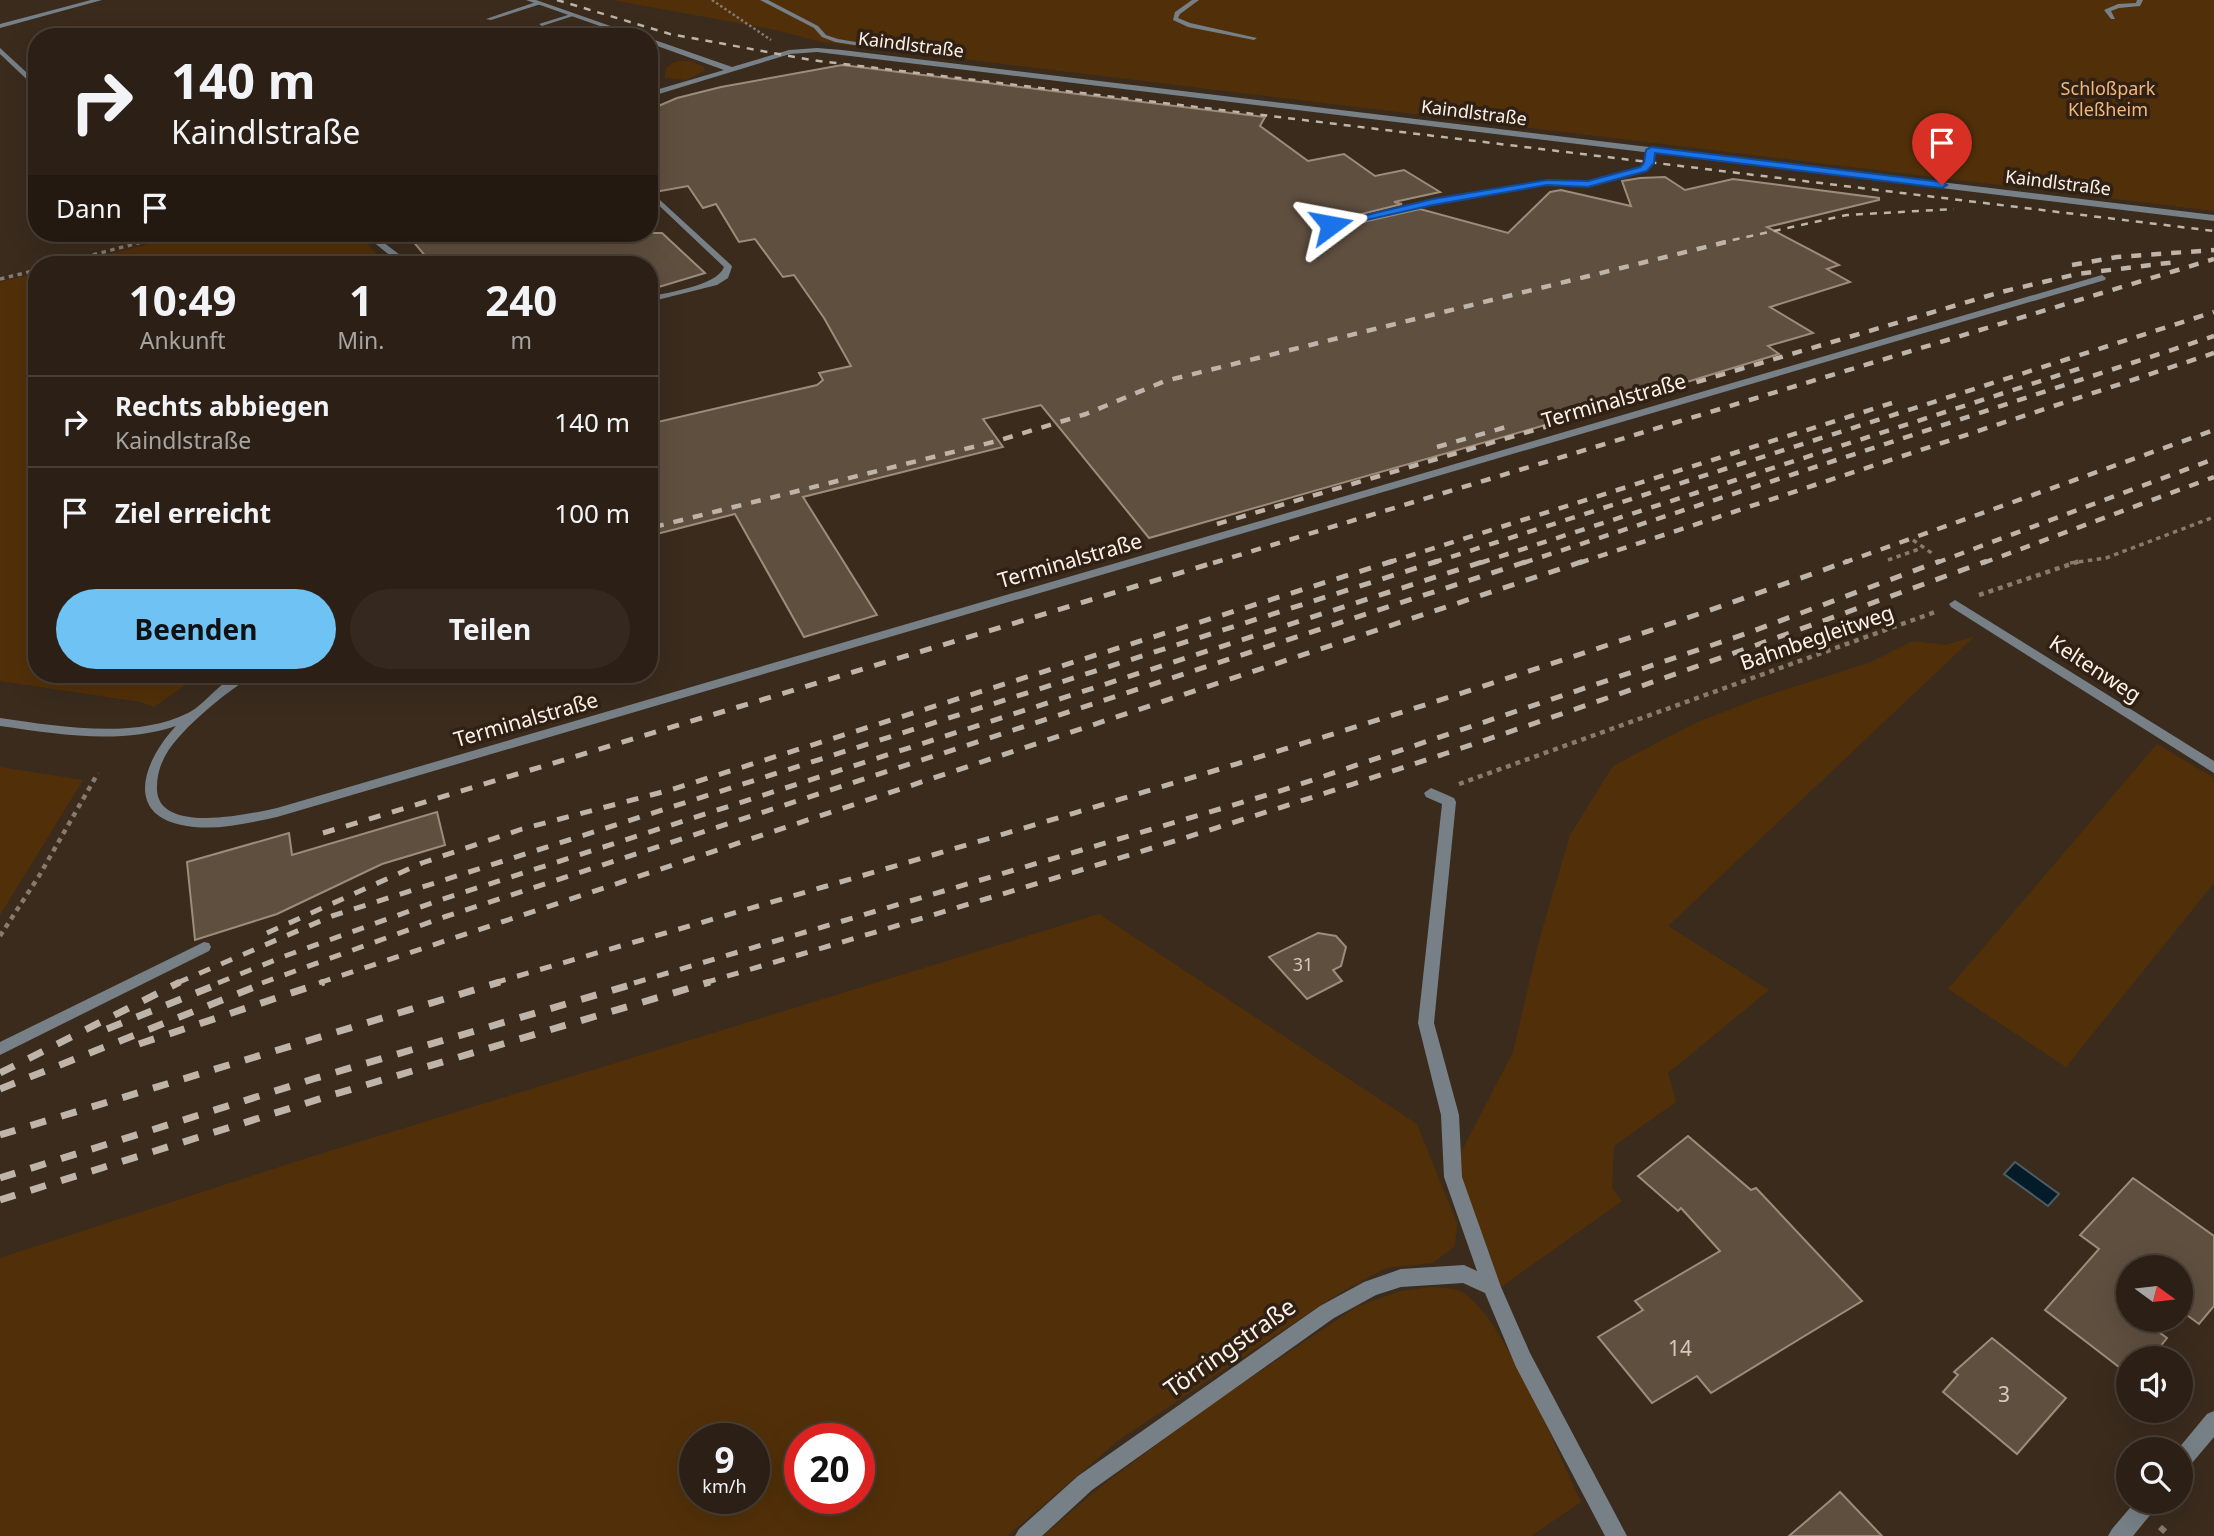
<!DOCTYPE html>
<html lang="de">
<head>
<meta charset="utf-8">
<style>
	:root { --surface:#2c2016; --page:#34281f; --text:#f1f3f6; --muted:#a6a3a1; --line:#483e35; --accent:#6fc2f4 }
	body { margin:0; font-family:"Noto Sans",sans-serif; background:var(--page); color:var(--text); height:100vh; display:flex; flex-direction:column; font-size:26px; white-space:nowrap }
	* { box-sizing:border-box; margin:0 }
	p { font-size:23px; color:var(--muted) }
	.icon { flex:none; width:38px; height:38px; fill:none; stroke:currentColor; stroke-width:2; stroke-linecap:round; stroke-linejoin:round }
	.map { position:relative; flex:1; overflow:hidden }
	.details { position:absolute; left:28px; top:256px; width:630px; height:427px; display:flex; flex-direction:column; background:var(--surface); border-radius:28px; box-shadow:0 7px 28px #0002,0 0 0 2px var(--line) }
	.details>* { flex:none }
	.banner { position:absolute; left:28px; top:28px; width:630px; height:214px; border-radius:28px; box-shadow:0 7px 28px #0002,0 0 0 2px var(--line); background:#2c2016; color:var(--text); overflow:hidden }
	.needle { width:46px; rotate:105deg }
	.fabs { position:absolute; left:2116px; top:1255px; display:grid; gap:14px }
	.fabs a { display:grid; place-items:center; width:77px; height:77px; border-radius:50%; background:var(--surface); box-shadow:0 7px 28px #0002,0 0 0 2px var(--line); font-size:35px }
	.speed { position:absolute; left:679px; top:1423px; display:flex; gap:14px; font-size:35px; font-weight:700; text-align:center }
	.speed>* { display:grid; place-content:center; width:91px; height:91px; border-radius:50%; background:var(--surface); box-shadow:0 7px 28px #0002,0 0 0 2px var(--line); line-height:1 }
	.speed small { font-size:18px; font-weight:400 }
	.speed .limit { border:10px solid #d22; background:#fff; color:#111 }
	.pin { position:absolute; display:grid; place-items:center; width:60px; height:60px; color:#fff; margin:-72px -30px; border-radius:50% 50% 50% 0; rotate:-45deg; box-shadow:0 0 7px #0007 }
	.pin .icon { rotate:45deg }
	.me { position:absolute; width:77px; margin:-38px; rotate:77deg; stroke-linejoin:round; filter:drop-shadow(0 0 5px #0008) }
	.turn { display:flex; align-items:center; gap:24px; height:147px; padding:0 28px; font-size:32px }
	.turn .icon { width:91px; height:91px; stroke-width:2.5 }
	.turn b { display:block; font-size:49px; line-height:60px }
	.then { display:flex; align-items:center; height:66px; padding:0 28px; background:#0003; gap:14px; font-size:26px }
	.eta { display:flex; justify-content:space-evenly; align-items:center; height:119px; text-align:center }
	.eta b { font-size:42px; font-weight:700; line-height:49px }
	.button { display:flex; gap:14px; margin-top:auto; padding:14px 28px }
	.button a { flex:1; height:80px; border-radius:42px; background:var(--accent); color:#111; font-size:28px; font-weight:700; line-height:80px; text-align:center }
	.button a+a { background:var(--page); color:var(--text) }
	ul { padding:0; list-style:none }
	li { display:flex; align-items:center; gap:21px; height:91px; padding:0 28px; border-top:2px solid var(--line) }
	li div { flex:1 }
	li b { display:block; font-size:26px }
	li em { font-style:normal }
	.map>svg:first-child { display:block }
	.green { fill:#513009; fill-rule:evenodd }
	.water { fill:#041c29; stroke:#4e5c63; stroke-width:2 }
	.building { fill:#5f4f3f; stroke:#9e8c7b; stroke-width:2 }
	.lines { fill:none; stroke-linecap:round; stroke-linejoin:round }
	.path-far3 { stroke:#877a6e; stroke-width:2.5; stroke-dasharray:2.5 2.5; stroke-linecap:butt }
	.path-far2 { stroke:#877a6e; stroke-width:3.5; stroke-dasharray:4.5 4.5; stroke-linecap:butt }
	.path-far1 { stroke:#877a6e; stroke-width:4.5; stroke-dasharray:5 5; stroke-linecap:butt }
	.path { stroke:#877a6e; stroke-width:6; stroke-dasharray:7 7; stroke-linecap:butt }
	.service { fill:#778086; fill-rule:evenodd }
	.minor { fill:#778086; fill-rule:evenodd }
	.rail-far3 { stroke:#bfb4a9; stroke-width:2.5; stroke-dasharray:7 7; stroke-linecap:butt }
	.rail-far2 { stroke:#bfb4a9; stroke-width:4.5; stroke-dasharray:10 10; stroke-linecap:butt }
	.rail-far1 { stroke:#bfb4a9; stroke-width:5; stroke-dasharray:12 12; stroke-linecap:butt }
	.rail { stroke:#bfb4a9; stroke-width:7; stroke-dasharray:16 16; stroke-linecap:butt }
	.route { fill:#1a73e8; stroke:#114b97; stroke-width:2 }
	.labels { text-anchor:middle; stroke-width:7; stroke-linejoin:round; paint-order:stroke }
	.far-street-label { font-size:18px; fill:#fcf2e9; stroke:#302114 }
	.far-park-label { font-size:18px; fill:#f4b87c; stroke:#302114 }
	.number-label { font-size:18px; fill:#d5c9be }
	.street-label { font-size:21px; fill:#fcf2e9; stroke:#302114 }
	.near-number-label { font-size:21px; fill:#d5c9be }
	.near-street-label { font-size:24px; fill:#fcf2e9; stroke:#302114 }
</style>
</head>
<body>
<div class="map">
<svg width="2214" height="1536" viewBox="0 0 2214 1536">
	<rect width="100%" height="100%" fill="#3a2b1d"/>
	<!-- green -->
	<g class="green">
		<path d="M612 0H2214V211L822 42 771 29Z"/>
		<path d="M678 61H690L704 67V71L686 80 665 78C664 68 668 65 678 61Z"/>
		<path d="M191 233H352L367 243 386 264H70Z"/>
		<path d="M37 273V674H201L154 707 140 702 0 681V282Z"/>
		<path d="M1975 636 1668 926 1769 990 1668 1073 1676 1102 1614 1146 1612 1188 1622 1201 1501 1287 1456 1162 1513 1052 1539 941 1570 835 1613 766 1693 724 1759 698 1871 662 1913 641 1946 645Z"/>
		<path d="M2157 744 2214 778V883L2066 1067 1948 989Z"/>
		<path d="M0 767 83 780 0 915Z"/>
		<path d="M1099 914 1417 1124 1457 1223 1455 1246 1433 1263 1386 1268 1336 1295 1119 1440 1007 1536H0V1258L310 1157ZM695 1438H754V1498H695ZM800 1438H859V1498H800Z"/>
		<path d="M1433 1287C1442 1288 1456 1288 1464 1293 1504 1319 1558 1454 1581 1502L1531 1536H1043L1100 1487 1210 1405 1356 1307 1400 1291Z"/>
	</g>
	<!-- water -->
	<path class="water" d="M2015 1162 2059 1194 2048 1206 2004 1174Z"/>
	<!-- building -->
	<g class="building">
		<path d="M842 65 1265 117 1260 126 1308 161 1344 154 1375 176 1404 170 1440 192 1394 202 1402 204 1325 223 1332 229 1420 209 1508 233 1550 192 1561 190 1631 206 1622 181 1640 178 1665 177 1685 190 1733 179 1879 198V200L1767 227 1839 265 1827 269 1850 282 1770 307 1813 333 1768 346 1779 354 1535 428 1149 538 1041 405 983 419 1003 447 803 497 877 615 804 637 735 514 649 536V424L817 385 823 380 819 373 851 366 824 318 794 275 783 277 755 239 739 242 716 204 703 208 688 186 655 192 649 187V110L677 98 721 87Z"/>
		<path d="M406 233H662L705 273 649 290V264H432Z"/>
		<path d="M437 812 445 845 382 864 277 914 195 940 187 862 289 833 292 855Z"/>
		<path d="M1318 933 1336 936 1346 947 1341 966 1333 970 1342 981 1307 999 1269 957Z"/>
		<path d="M1688 1136 1751 1190 1756 1188 1862 1301 1711 1393 1697 1376 1652 1403 1598 1337 1643 1310 1635 1301 1720 1251 1681 1208 1678 1211 1638 1176Z"/>
		<path d="M2133 1178 2214 1236V1306L2199 1324 2180 1310V1267H2128V1320H2142L2167 1338 2151 1358H2128V1374L2045 1310 2099 1249 2080 1235Z"/>
		<path d="M1992 1338 2066 1398 2017 1454 1943 1392 1958 1375 1954 1372Z"/>
		<path d="M1840 1492 1882 1536H1789L1831 1500Z"/>
	</g>
	<g class="lines">
		<!-- path-far3 -->
		<g class="path-far3">
			<path d="M712 0 771 40"/>
			<path d="M135 243 175 233"/>
		</g>
		<!-- path-far2 -->
		<g class="path-far2">
			<path d="M58 264 142 242"/>
			<path d="M0 279 37 270"/>
			<path d="M1913 540 1933 554"/>
			<path d="M1888 560 1922 548"/>
			<path d="M2070 563 2106 558 2214 517"/>
		</g>
		<!-- path-far1 -->
		<g class="path-far1">
			<path d="M1979 595 2080 561"/>
			<path d="M1459 784 1938 611"/>
			<path d="M0 936 39 876 98 773"/>
		</g>
		<!-- path -->
		<path class="path" d="M2160 1527 2170 1536"/>
		<!-- service -->
		<g class="service">
			<path d="M760 0H768L818 26 826 35 838 39 908 51 905 53 835 42 822 37 814 28Z"/>
			<path d="M1192 0H1199L1180 14 1178 18 1190 23 1257 38 1254 40 1188 27 1173 20 1175 12Z"/>
			<path d="M2137 0H2143L2140 6 2119 8 2111 11 2115 19H2111L2104 10 2118 4 2136 3Z"/>
			<path d="M539 1 541 4 491 20 486 19Z"/>
			<path d="M571 14 576 15 542 26 539 24Z"/>
			<path d="M1648 148 1655 150 1653 163 1646 171 1588 186 1547 185 1433 204 1331 226 1327 224 1433 200 1547 181 1588 182 1640 167 1645 162Z"/>
			<path d="M649 190 731 265 732 267 728 278 717 285 649 302V297C668 292 717 286 724 267L649 196Z"/>
			<path d="M362 233H371L404 258 406 264H398L397 261Z"/>
			<path d="M2102 275 2106 278 2105 280 277 817C248 823 216 831 187 826 122 816 144 760 176 726 118 745 58 734 0 726V718C56 726 135 740 188 713 210 702 222 674 250 674 243 683 231 690 221 698 206 710 191 723 178 738 166 751 157 768 157 786 154 836 249 814 277 808Z"/>
			<path d="M204 942 209 943 211 947 209 951 0 1055V1042Z"/>
		</g>
		<!-- minor -->
		<g class="minor">
			<path d="M91 0H102L0 28V24Z"/>
			<path d="M526 0H536L642 37H631Z"/>
			<path d="M649 38 732 67 789 50 817 48 842 50 2214 215V221L817 52 790 54 649 97V92L724 70 649 43Z"/>
			<path d="M0 48 37 82V89L0 54Z"/>
			<path d="M1955 600 2214 761V773L1951 607 1949 604Z"/>
			<path d="M1431 788 1454 798 1456 802 1434 1023 1459 1115 1462 1177 1501 1287 1530 1353 1627 1536H1605L1516 1367 1485 1293 1463 1283 1401 1287 1376 1295 1334 1318 1092 1490 1042 1536H1015L1019 1529 1078 1476 1320 1306 1364 1282 1401 1269 1464 1265 1477 1271 1444 1177 1441 1115 1418 1023 1442 804 1426 797 1424 793Z"/>
			<path d="M2214 1411V1437L2187 1469 2180 1472V1449H2178L2207 1414Z"/>
			<path d="M2135 1502H2158L2155 1509 2133 1536H2108L2112 1529Z"/>
		</g>
		<!-- rail-far3 -->
		<g class="rail-far3">
			<path d="M557 0 670 34 811 60 2214 231"/>
			<path d="M1719 243 1847 215 1954 209"/>
		</g>
		<!-- rail-far2 -->
		<g class="rail-far2">
			<path d="M2072 265 2117 257 2214 250"/>
			<path d="M1437 447 1513 425"/>
			<path d="M1217 524 2001 292 2077 274 2176 262"/>
			<path d="M654 527 997 441 1086 414 1165 381 1726 242"/>
			<path d="M1213 563 2214 259"/>
			<path d="M1387 563 1892 403"/>
			<path d="M1432 563 2214 312"/>
			<path d="M1480 563 2084 367"/>
			<path d="M1523 563 2214 336"/>
			<path d="M1579 563 2214 353"/>
			<path d="M1843 563 2214 430"/>
			<path d="M1936 563 2214 459"/>
			<path d="M1983 563 2214 477"/>
		</g>
		<!-- rail-far1 -->
		<g class="rail-far1">
			<path d="M323 833 1219 561"/>
			<path d="M267 933 422 863 522 829 670 790 1393 561"/>
			<path d="M177 983 332 916 1438 561"/>
			<path d="M218 983 285 956 440 900 1485 561"/>
			<path d="M262 983 444 917 1528 561"/>
			<path d="M319 983 1584 561"/>
			<path d="M494 983C948 850 1403 723 1848 561"/>
			<path d="M634 983 1277 792 1745 634 1940 561"/>
			<path d="M704 983C951 910 1199 836 1444 754 1626 693 1807 627 1987 561"/>
		</g>
		<!-- rail -->
		<g class="rail">
			<path d="M107 1029 223 982"/>
			<path d="M139 1044 324 982"/>
			<path d="M0 1073 180 982"/>
			<path d="M0 1089 267 982"/>
			<path d="M0 1135 500 982"/>
			<path d="M0 1178 313 1079 640 982"/>
			<path d="M0 1200 332 1095 710 982"/>
		</g>
	</g>
	<!-- route -->
	<path class="route" d="M1651 147 1942 182 1947 185 1942 188 1655 153 1654 163 1647 171 1588 187 1547 185 1433 205 1331 228 1326 225 1433 199 1547 180 1588 181 1640 167 1644 163 1646 150Z"/>
	<g class="labels">
		<!-- far-street labels -->
		<g class="far-street-label">
			<text transform="translate(911 45) rotate(7)" y="6">Kaindlstraße</text>
			<text transform="translate(1474 113) rotate(7)" y="6">Kaindlstraße</text>
			<text transform="translate(2058 183) rotate(7)" y="6">Kaindlstraße</text>
		</g>
		<!-- far-park labels -->
		<g class="far-park-label">
			<text x="2108" y="95">Schloßpark<tspan x="2108" dy="21">Kleßheim</tspan></text>
		</g>
		<!-- number labels -->
		<g class="number-label">
			<text x="1303" y="971">31</text>
		</g>
		<!-- street labels -->
		<g class="street-label">
			<text transform="translate(1614 401) rotate(-16)" y="7">Terminalstraße</text>
			<text transform="translate(1070 561) rotate(-16)" y="7">Terminalstraße</text>
			<text transform="translate(1817 638) rotate(-19)" y="7">Bahnbegleitweg</text>
			<text transform="translate(2095 669) rotate(33)" y="7">Keltenweg</text>
			<text transform="translate(526 720) rotate(-16)" y="7">Terminalstraße</text>
		</g>
		<!-- near-number labels -->
		<g class="near-number-label">
			<text x="1680" y="1356">14</text>
			<text x="2004" y="1402">3</text>
		</g>
		<!-- near-street labels -->
		<g class="near-street-label">
			<text transform="translate(1230 1348) rotate(-35)" y="8">Törringstraße</text>
		</g>
	</g>
</svg>
<div class="fabs">
<a><svg class="needle" viewBox="-14 -14 28 28"><path d="M0-13l5 13h-10z" fill="#e53935"/><path d="M0 13l5-13h-10z" fill="#a6a3a1"/></svg></a>
<a><svg class="icon" aria-label="sound" viewBox="0 0 24 24"><path d="M4 9h4l5-4v14l-5-4H4zM17 9q2 3 0 6"/></svg></a>
<a><svg class="icon" aria-label="search" viewBox="0 0 24 24"><circle cx="10" cy="10" r="6"/><path d="M15 15l6 6"/></svg></a>
</div>
<div class="speed"><div>9<small>km/h</small></div><div class="limit">20</div></div>
<div class="pin" style="left:1942px;top:185px;background:#d93025"><svg class="icon" aria-label="arrive" viewBox="0 0 24 24"><path d="M6 21V4h12l-3 4 3 4H6"/></svg></div>
<svg class="me" style="left:1331px;top:225px" viewBox="-20 -20 40 40"><path d="M0-17L14 15 0 8-14 15z" fill="#1a73e8" stroke="#fff" stroke-width="4"/></svg>
<div class="banner">
<div class="turn"><svg class="icon" aria-label="right" viewBox="0 0 24 24"><path d="M7 20v-9h11M14 6l5 5-5 5"/></svg><div><b>140 m</b>Kaindlstraße</div></div>
<div class="then">Dann<svg class="icon" aria-label="arrive" viewBox="0 0 24 24"><path d="M6 21V4h12l-3 4 3 4H6"/></svg></div>
</div>
<section class="details">
<div class="eta">
<div><b>10:49</b><p>Ankunft</p></div>
<div><b>1</b><p>Min.</p></div>
<div><b>240</b><p>m</p></div>
</div>
<ul>
<li><svg class="icon" aria-label="right" viewBox="0 0 24 24"><path d="M7 20v-9h11M14 6l5 5-5 5"/></svg><div><b>Rechts abbiegen</b><p>Kaindlstraße</p></div><em>140 m</em></li>
<li><svg class="icon" aria-label="arrive" viewBox="0 0 24 24"><path d="M6 21V4h12l-3 4 3 4H6"/></svg><div><b>Ziel erreicht</b></div><em>100 m</em></li>
</ul>
<div class="button"><a>Beenden</a><a>Teilen</a></div>
</section>
</div>
</body>
</html>
